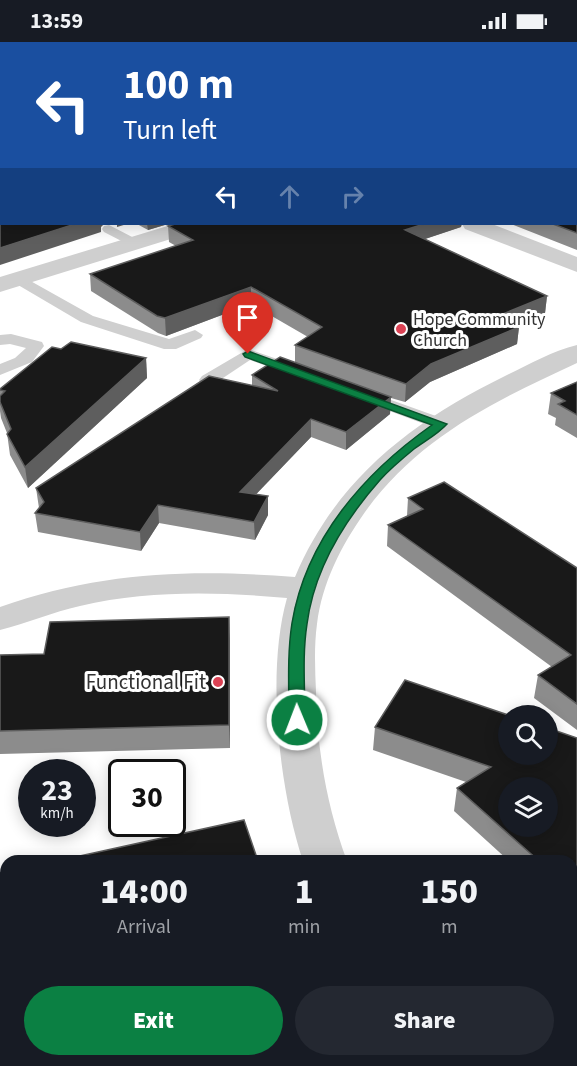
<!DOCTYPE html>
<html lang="en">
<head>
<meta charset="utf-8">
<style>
	:root { --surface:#171b24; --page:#242831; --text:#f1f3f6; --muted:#9ea1a6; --accent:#0b8043 }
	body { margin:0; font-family:"Source Sans 3",sans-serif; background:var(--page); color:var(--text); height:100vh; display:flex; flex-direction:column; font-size:22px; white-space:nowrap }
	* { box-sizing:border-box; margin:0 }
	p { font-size:20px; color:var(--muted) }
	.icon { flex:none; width:33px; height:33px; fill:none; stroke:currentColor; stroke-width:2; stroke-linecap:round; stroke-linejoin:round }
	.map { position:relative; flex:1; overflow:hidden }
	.panel { position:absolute; left:0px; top:813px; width:578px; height:212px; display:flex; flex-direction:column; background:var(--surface); border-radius:18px 18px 0 0; box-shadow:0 3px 15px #0003 }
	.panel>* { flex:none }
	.guide { position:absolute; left:0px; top:0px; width:578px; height:183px; box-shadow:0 3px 15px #0003; background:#1a4fa0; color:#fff; overflow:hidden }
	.fabs { position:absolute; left:498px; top:663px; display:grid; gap:12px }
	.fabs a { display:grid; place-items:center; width:60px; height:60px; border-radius:50%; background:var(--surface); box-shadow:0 3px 15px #0003; font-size:30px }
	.speed { position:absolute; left:18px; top:717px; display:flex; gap:12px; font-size:30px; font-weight:700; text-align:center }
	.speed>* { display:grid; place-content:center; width:78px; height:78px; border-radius:50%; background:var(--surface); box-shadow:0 3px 15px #0003; line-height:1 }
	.speed small { font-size:15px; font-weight:400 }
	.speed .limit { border:3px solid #111; border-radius:9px; background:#fff; color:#111 }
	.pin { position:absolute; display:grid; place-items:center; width:51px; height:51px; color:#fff; margin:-62px -26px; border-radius:50% 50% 50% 0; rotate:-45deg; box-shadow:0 0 6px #0007 }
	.pin .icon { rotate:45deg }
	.me { position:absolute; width:66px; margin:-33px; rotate:359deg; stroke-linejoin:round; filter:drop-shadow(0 0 4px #0008) }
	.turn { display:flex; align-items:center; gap:21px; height:126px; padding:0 24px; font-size:27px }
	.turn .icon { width:78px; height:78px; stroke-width:2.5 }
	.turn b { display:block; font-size:42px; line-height:51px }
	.lanes { display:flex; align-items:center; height:57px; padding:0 24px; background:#0003; justify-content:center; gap:30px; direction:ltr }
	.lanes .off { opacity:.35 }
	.eta { display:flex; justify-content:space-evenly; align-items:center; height:102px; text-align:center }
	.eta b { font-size:36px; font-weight:800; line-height:42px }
	.primary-button { display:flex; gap:12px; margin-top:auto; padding:12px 24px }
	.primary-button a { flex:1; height:69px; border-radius:36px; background:var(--accent); color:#fff; font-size:24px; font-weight:800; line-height:69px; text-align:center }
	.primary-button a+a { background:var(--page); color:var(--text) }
	.status { display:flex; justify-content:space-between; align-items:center; height:42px; padding:0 30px; background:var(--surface); direction:ltr }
	.status svg { height:16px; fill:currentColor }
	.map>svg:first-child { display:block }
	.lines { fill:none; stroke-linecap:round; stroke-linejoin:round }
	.lane { fill:#cfcfcf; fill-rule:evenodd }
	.street { fill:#cfcfcf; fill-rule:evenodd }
	.wall { fill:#8c8c8c }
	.shaded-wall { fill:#5e5e5e }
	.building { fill:#191919; stroke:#5e5e5e; stroke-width:1.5; fill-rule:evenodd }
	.route { fill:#0b8043; stroke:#07532c; stroke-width:1.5 }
	.poi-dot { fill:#db4254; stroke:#fff; stroke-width:2 }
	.labels { text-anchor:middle; stroke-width:6; stroke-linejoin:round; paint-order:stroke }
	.far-poi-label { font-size:18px; fill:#323232; stroke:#fff; text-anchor:start }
	.poi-label { font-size:21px; fill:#323232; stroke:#fff; text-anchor:end }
</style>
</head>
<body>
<div class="status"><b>13:59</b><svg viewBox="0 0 49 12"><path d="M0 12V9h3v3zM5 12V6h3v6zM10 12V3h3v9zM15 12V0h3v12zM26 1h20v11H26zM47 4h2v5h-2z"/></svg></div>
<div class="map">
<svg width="577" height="1024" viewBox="0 0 577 1024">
	<rect width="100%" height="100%" fill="#fff"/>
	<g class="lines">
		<!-- lane -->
		<g class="lane">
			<path d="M109 183 138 198 140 201 133 205 104 190 102 187 104 184Z"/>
			<path d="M18 232 93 274 169 297 195 288 203 293 201 296 176 307H164L81 280 13 240 10 237Z"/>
			<path d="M11 292 42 300 44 304 32 320 0 333V322L15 316 26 306 10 302 0 303V293Z"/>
			<path d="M248 307 303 326 306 330 303 334 297 335 250 318 214 342H202L199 338 202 334Z"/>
			<path d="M366 349 447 378 450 382 447 386H435L360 358 357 354 360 350Z"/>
			<path d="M577 972V1002L572 1004V974Z"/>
			<path d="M508 1018H547L544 1024H505Z"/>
		</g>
		<!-- street -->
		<g class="street">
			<path d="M174 182H206L203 187 0 250V235Z"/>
			<path d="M462 182H492L577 215V230L465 187Z"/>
			<path d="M577 303V321C495 359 419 395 365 470 341 504 322 541 317 582 314 604 315 627 316 650 317 708 327 765 347 819H303C279 747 266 630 287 556 218 550 149 548 80 564 53 570 27 581 0 588V565C101 530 189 527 295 535 336 437 413 379 505 334 528 323 552 309 577 303Z"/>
			<path d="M408 1018H459L462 1024H411Z"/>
		</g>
	</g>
	<!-- wall -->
	<g class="wall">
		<path d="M0 0H577V12L2 2V164L0 163Z"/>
		<path d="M576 11 577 12V208L511 182H576Z"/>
		<path d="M137 182H168L148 188Z"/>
		<path d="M168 184 461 185 425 197 547 254 545 271 516 283 519 285 517 302 430 340 405 360 391 356 390 372 346 408 311 395 256 452 268 454V473L255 498 159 481 141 509 38 490 35 471 39 466 36 446 252 343V333L295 320V303L308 295 251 262 166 294 158 291 91 249 90 232 176 204 169 200Z"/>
		<path d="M61 307 146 316 147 336 28 446 10 413 7 391 1 376 0 369V347Z"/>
		<path d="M577 340V396L555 383 556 376 548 372 551 351Z"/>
		<path d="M408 456 577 526V688L534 656 538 633 552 625 387 504 388 483 407 474Z"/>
		<path d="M230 598V706L0 712V613L44 612Z"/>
		<path d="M375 685 577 696V923L572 927V819H509L454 769 457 746 466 740 373 708Z"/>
	</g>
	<!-- shaded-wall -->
	<g class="shaded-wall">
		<path d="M75 182H106H104L101 185V190L0 223V206Z"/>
		<path d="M117 182H127L117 185Z"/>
		<path d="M147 182H168L148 188Z"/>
		<path d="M424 182H462L461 185 404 204 405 188Z"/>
		<path d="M251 245V262L166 294 165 276Z"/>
		<path d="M547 254 545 271 496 292 498 274Z"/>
		<path d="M519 285 517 302 430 340 405 360 406 342 431 322Z"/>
		<path d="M146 316 147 336 28 446 25 425Z"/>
		<path d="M391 355 390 372 346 408V390Z"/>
		<path d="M311 377V395L241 468 240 450Z"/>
		<path d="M268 454V473L255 498 254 480Z"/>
		<path d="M158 463 159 481 141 509 140 490Z"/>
		<path d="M229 575 230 598V706L229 683Z"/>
		<path d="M6 903V924L0 925V904Z"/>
		<path d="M577 904V923L572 927V908Z"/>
	</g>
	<!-- building -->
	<g class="building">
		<path d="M0 0H576L575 2H2V149L0 148Z"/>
		<path d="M576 11 577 12V29H576V32Z"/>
		<path d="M576 42H577V191L553 182H576Z"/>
		<path d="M0 177H2V182H75L0 206Z"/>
		<path d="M175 182H424L405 188 547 254 498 274 519 285 431 322 406 342 295 303 322 285 251 245 165 276 157 274 90 232 193 198 168 184Z"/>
		<path d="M71 300 146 316 25 425 7 392 11 387 0 360V354L5 349 0 348V347L52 305 61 307Z"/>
		<path d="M280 315 391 355 346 390 311 377 240 450 268 454 254 480 158 463 140 490 35 471 44 460 36 446 209 334 278 349 252 333Z"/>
		<path d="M577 340V373L558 362 565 359 551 351Z"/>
		<path d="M444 440 577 526V662L538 633 571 613 388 483 423 467 408 456Z"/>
		<path d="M229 575V683L0 689V613L44 612 50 580Z"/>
		<path d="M405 638 511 674H508V712H548V686L577 696V904L572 908V819H539L457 746 491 725 375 685ZM508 746H548V784H508Z"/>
		<path d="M244 778 258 819H57Z"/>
		<path d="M6 830V903L0 904V831Z"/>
		<path d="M26 1018H338L340 1024H3Z"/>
	</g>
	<!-- route -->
	<path class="route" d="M248 309 447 382C438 392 425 399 414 407 403 416 390 427 380 438 344 479 314 527 307 582 302 614 305 646 305 678L303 682H292L289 678C289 646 287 613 292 581 306 497 364 431 432 383L245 315 243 312Z"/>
	<!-- markers -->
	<g class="poi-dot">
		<circle cx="401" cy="287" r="6"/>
		<circle cx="218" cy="640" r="6"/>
	</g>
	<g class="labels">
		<!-- far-poi labels -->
		<g class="far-poi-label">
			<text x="413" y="283">Hope Community<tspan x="413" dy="21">Church</tspan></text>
		</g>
		<!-- poi labels -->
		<g class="poi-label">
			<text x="206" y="647">Functional Fit</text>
		</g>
	</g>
</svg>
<div class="fabs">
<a><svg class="icon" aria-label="search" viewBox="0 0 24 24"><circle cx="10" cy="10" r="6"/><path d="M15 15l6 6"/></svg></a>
<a><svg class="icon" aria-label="layers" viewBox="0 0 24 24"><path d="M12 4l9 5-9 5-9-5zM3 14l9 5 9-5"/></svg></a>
</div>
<div class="speed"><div>23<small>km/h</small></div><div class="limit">30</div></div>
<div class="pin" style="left:248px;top:312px;background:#d93025"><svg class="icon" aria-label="arrive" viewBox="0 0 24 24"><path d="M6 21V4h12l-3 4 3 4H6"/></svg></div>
<svg class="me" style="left:297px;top:678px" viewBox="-20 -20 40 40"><circle r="17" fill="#0b8043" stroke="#fff" stroke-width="3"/><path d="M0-11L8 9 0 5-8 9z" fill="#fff"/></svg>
<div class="guide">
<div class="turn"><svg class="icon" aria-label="left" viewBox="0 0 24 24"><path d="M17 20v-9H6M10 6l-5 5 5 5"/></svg><div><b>100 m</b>Turn left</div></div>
<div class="lanes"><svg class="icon" aria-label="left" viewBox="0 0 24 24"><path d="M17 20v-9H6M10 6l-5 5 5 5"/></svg><svg class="icon off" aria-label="ahead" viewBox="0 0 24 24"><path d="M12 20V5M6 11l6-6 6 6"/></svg><svg class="icon off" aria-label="right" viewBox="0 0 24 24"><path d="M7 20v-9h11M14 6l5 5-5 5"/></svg></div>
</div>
<section class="panel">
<div class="eta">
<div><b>14:00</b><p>Arrival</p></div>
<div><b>1</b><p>min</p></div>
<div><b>150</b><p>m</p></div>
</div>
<div class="primary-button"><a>Exit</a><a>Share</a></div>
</section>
</div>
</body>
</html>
